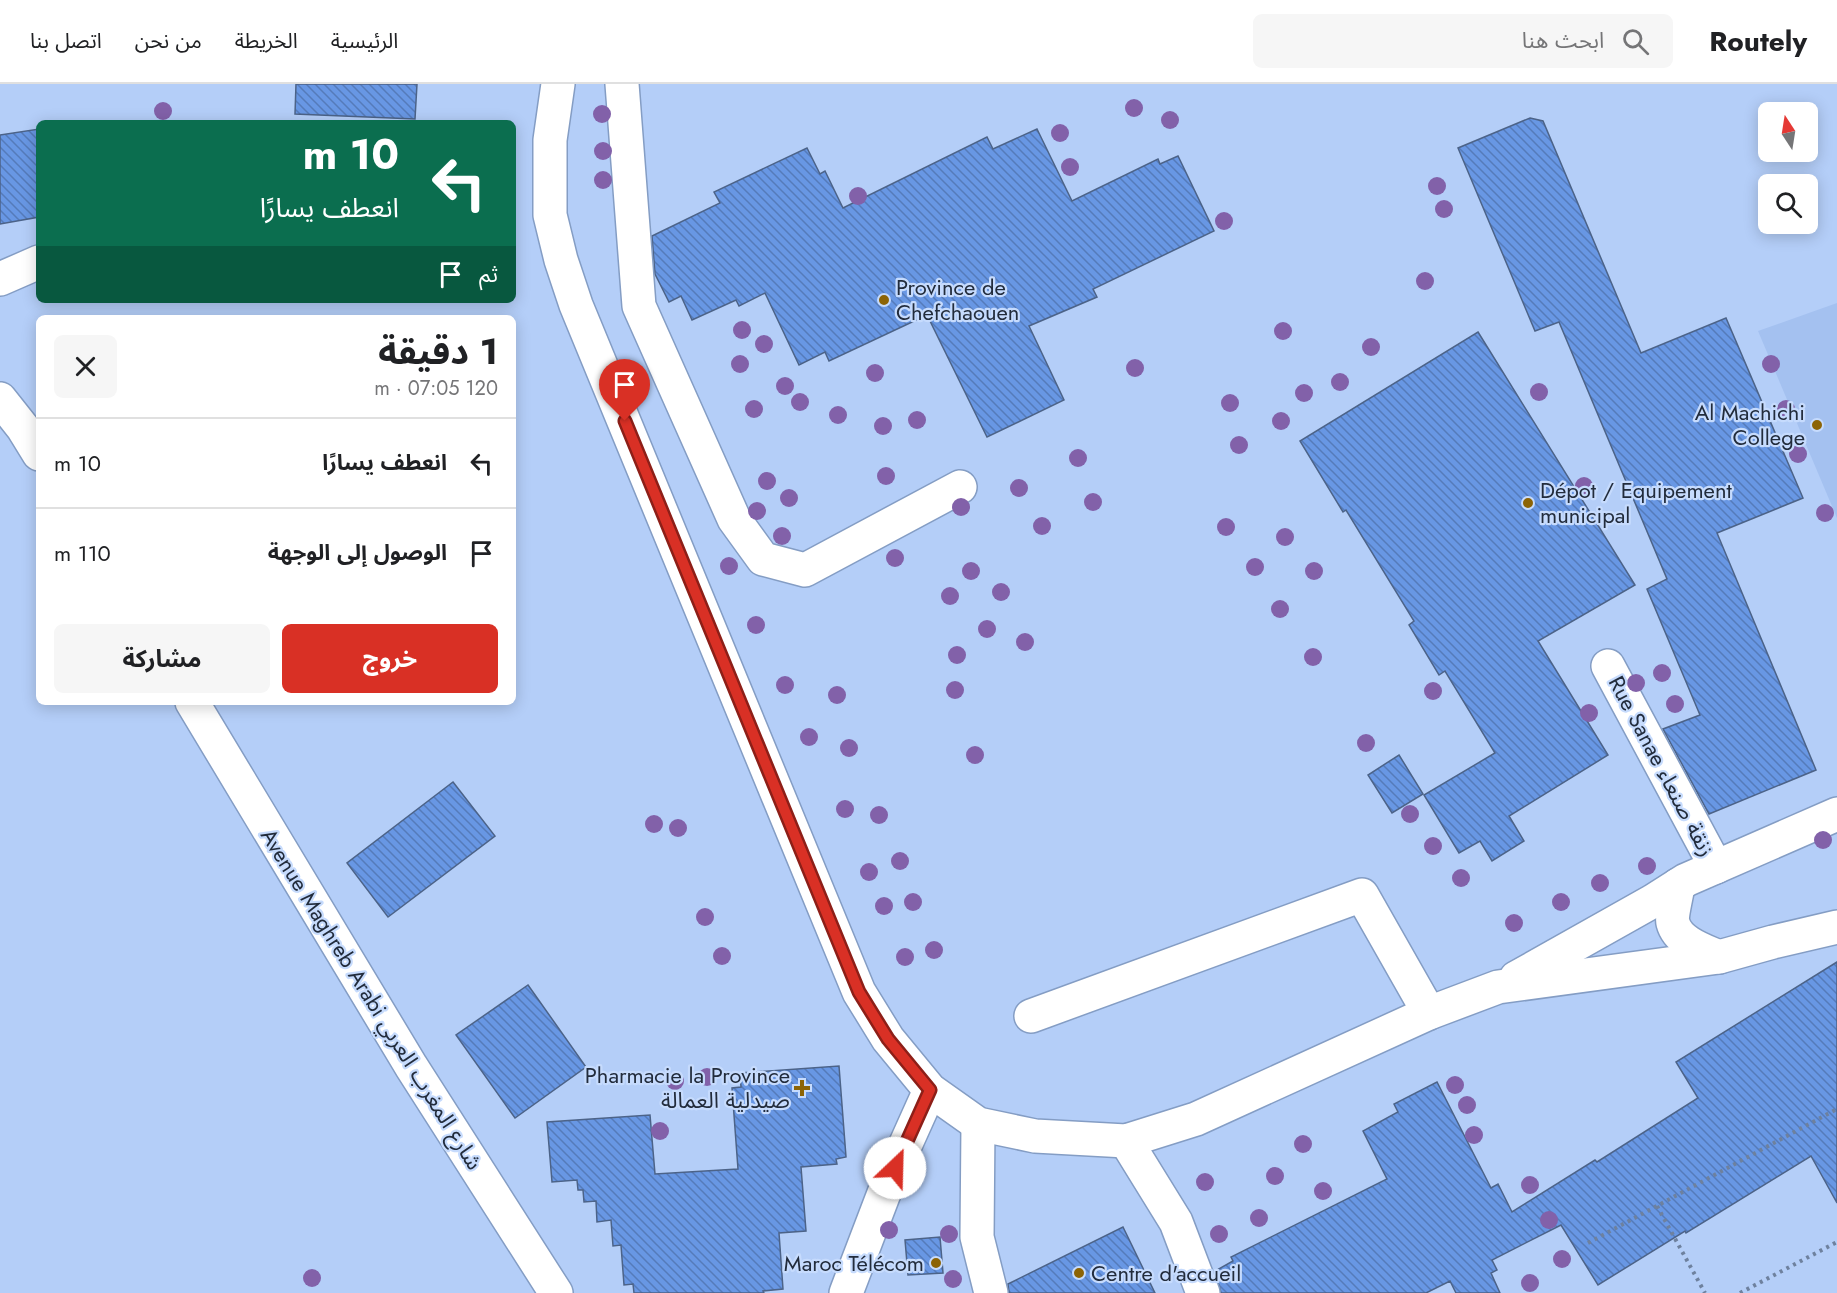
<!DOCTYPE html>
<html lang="ar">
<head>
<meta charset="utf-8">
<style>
	:root { --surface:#fff; --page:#f6f6f6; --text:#202124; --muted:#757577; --line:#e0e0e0; --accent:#d93025 }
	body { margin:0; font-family:Jost,"Noto Sans Arabic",sans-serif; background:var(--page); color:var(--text); direction:rtl; height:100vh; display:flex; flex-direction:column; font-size:22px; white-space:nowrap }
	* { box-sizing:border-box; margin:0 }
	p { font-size:20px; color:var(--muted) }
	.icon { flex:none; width:33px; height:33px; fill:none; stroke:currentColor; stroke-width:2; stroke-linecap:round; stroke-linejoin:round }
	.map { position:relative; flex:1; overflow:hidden; direction:ltr }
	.sheet { position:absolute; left:36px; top:231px; width:480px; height:390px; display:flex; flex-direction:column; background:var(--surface); border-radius:9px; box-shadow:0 3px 15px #0003; direction:rtl }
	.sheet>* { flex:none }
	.hud { position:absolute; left:36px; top:36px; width:480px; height:183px; border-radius:9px; box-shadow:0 3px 15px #0003; direction:rtl; background:#0b6e4f; color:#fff; overflow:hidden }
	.needle { width:39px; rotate:348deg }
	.fabs { position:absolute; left:1758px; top:18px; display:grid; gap:12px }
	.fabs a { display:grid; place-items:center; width:60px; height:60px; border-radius:9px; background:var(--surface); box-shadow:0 3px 15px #0003; font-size:30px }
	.pin { position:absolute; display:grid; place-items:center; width:51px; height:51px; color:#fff; margin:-62px -26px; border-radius:50% 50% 50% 0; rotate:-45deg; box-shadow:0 0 6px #0007 }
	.pin .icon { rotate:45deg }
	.me { position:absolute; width:66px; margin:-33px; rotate:24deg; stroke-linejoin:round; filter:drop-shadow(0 0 4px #0008) }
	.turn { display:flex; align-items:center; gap:21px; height:126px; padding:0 18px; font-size:27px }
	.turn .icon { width:78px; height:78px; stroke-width:2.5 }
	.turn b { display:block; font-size:42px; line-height:51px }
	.then { display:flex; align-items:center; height:57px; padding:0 18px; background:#0003; gap:12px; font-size:22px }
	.round { display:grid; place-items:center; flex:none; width:63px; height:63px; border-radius:9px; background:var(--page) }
	.headline { display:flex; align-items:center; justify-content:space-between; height:102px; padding:0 18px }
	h1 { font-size:36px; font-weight:700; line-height:45px }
	.button { display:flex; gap:12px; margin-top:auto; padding:12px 18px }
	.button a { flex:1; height:69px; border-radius:9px; background:var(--accent); color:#fff; font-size:24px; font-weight:700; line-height:69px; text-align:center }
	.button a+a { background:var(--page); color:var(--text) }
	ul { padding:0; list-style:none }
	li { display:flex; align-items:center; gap:18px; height:90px; padding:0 18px; border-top:2px solid var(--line) }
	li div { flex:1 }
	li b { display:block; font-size:22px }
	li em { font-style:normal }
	header { display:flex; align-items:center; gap:36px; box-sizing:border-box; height:84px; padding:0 30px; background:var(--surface); border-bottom:2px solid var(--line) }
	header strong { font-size:28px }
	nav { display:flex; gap:33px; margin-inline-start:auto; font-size:21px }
	.search { width:420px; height:54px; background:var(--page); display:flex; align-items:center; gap:15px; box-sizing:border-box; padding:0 21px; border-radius:9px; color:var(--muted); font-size:22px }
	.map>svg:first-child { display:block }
	.built { fill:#a4c1f0 }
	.building { fill:url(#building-back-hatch); stroke:#4c6388; stroke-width:1.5 }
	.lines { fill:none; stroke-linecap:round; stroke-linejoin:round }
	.minor-casing { stroke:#849dc4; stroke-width:36 }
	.path { stroke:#6e819e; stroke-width:4; stroke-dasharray:3 4.5; stroke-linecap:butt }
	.minor { stroke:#fff; stroke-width:33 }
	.tree { fill:#8261a9 }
	.route-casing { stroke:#8d1f18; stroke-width:15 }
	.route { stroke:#d93025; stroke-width:10 }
	.poi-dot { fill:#8c6406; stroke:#c6dbfd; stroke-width:2 }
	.labels { text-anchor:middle; stroke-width:4.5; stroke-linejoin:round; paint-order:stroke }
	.poi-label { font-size:22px; fill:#222c3c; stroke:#c6dbfd; text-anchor:start }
	.street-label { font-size:22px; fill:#222c3c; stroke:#c6dbfd }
</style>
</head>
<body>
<header>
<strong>Routely</strong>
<div class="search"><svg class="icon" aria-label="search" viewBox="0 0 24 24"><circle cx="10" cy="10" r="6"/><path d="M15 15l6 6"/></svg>ابحث هنا</div>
<nav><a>الرئيسية</a><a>الخريطة</a><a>من نحن</a><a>اتصل بنا</a></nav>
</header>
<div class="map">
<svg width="1837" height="1209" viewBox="0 0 1837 1209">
	<defs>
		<pattern id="building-back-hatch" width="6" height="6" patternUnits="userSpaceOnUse" patternTransform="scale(1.5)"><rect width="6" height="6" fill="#6897e4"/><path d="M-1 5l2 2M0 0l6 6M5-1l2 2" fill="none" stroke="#557bba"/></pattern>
	</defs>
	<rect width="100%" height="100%" fill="#b4cef8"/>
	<!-- built -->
	<path class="built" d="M1837 219V434L1758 247Z"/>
	<!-- building -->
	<g class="building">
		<path d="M296 0H417L415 35 295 30Z"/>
		<path d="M1530 34 1543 37 1641 269 1726 234 1803 414 1717 449 1816 686 1709 730 1663 645 1700 631 1647 505 1667 495 1559 238 1535 247 1458 64Z"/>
		<path d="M39 45V133L0 140V51Z"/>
		<path d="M1037 45 1072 117 1158 75 1160 80 1178 72 1214 147 1093 205 1097 213 1029 242 1064 316 987 353 927 231 829 277 825 268 799 281 765 209 739 222 736 216 692 236 681 212 669 218 655 190 652 152 720 119 714 108 807 64 820 90 825 87 843 124 987 53 993 65Z"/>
		<path d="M1478 248 1635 501 1538 557 1608 671 1509 732 1524 757 1492 777 1480 757 1459 769 1424 711 1495 669 1445 587 1439 591 1409 541 1414 537 1346 426 1343 428 1300 357Z"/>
		<path d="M1399 671 1423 710 1392 729 1368 691Z"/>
		<path d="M453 698 495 752 388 833 347 779Z"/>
		<path d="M1837 878V1119L1811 1072 1686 1149 1685 1147 1598 1201 1561 1141 1492 1176 1497 1186 1491 1189 1500 1209H1456L1450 1197 1426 1209H1221L1215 1187 1233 1177 1231 1173 1387 1095 1363 1047 1398 1028 1394 1020 1437 998 1491 1104 1498 1100 1512 1128 1595 1076 1597 1078 1698 1014 1676 978Z"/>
		<path d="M528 901 586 983 515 1034 456 951Z"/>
		<path d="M839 982 846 1073 836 1075 837 1080 801 1083 806 1147 779 1149 783 1205 763 1207 764 1209H634L633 1200 624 1201 621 1161 613 1162 611 1136 597 1138 596 1117 584 1118 583 1106H578L577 1096 552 1098 547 1038 650 1031 655 1090 738 1085 732 1004 741 1003 740 989Z"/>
		<path d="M1123 1143 1155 1209H1009L1008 1200Z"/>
		<path d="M940 1153 943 1189 908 1191 905 1156Z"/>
	</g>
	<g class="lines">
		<!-- minor casing -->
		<g class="minor-casing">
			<g id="minor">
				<path d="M558 0 550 56V131L561 176 576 221 859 908 888 955 930 1006 978 1040 1035 1052 1126 1057 1196 1035 1429 929 1498 903 1719 873 1773 858 1837 843"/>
				<path d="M622 0 639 222 734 435 763 475 805 486 960 403"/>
				<path d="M0 195 39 178"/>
				<path d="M0 315 23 344 39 370"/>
				<path d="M1608 582 1716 783"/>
				<path d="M192 618 411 982 556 1209"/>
				<path d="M1678 801C1677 811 1671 831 1673 839 1678 858 1703 866 1719 873"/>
				<path d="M1516 894 1653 817 1686 796 1837 730"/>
				<path d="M1031 932 1362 811 1429 929"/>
				<path d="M978 1040 977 1153 991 1209"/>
				<path d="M1126 1057 1176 1138 1203 1209"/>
				<path d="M846 1209 886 1104 930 1006"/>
			</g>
		</g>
		<!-- path -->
		<g class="path">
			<path d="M1657 1122 1705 1209"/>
			<path d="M1588 1159 1837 1025"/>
			<path d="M1740 1209 1837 1158"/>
		</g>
		<!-- minor -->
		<use href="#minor" class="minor"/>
	</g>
	<!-- trees -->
	<g class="tree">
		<circle cx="1134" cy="24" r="9"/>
		<circle cx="163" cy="27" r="9"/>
		<circle cx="602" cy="30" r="9"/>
		<circle cx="1170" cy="36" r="9"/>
		<circle cx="1060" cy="49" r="9"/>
		<circle cx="603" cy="67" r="9"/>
		<circle cx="1070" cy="83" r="9"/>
		<circle cx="603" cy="96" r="9"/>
		<circle cx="1437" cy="102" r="9"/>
		<circle cx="858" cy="112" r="9"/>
		<circle cx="1444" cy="125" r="9"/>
		<circle cx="1224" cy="137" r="9"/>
		<circle cx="1425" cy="197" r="9"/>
		<circle cx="742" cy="246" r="9"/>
		<circle cx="1283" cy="247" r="9"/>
		<circle cx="764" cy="260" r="9"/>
		<circle cx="1371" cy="263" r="9"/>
		<circle cx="740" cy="280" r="9"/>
		<circle cx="1771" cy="280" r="9"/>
		<circle cx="1135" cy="284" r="9"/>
		<circle cx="875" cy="289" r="9"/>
		<circle cx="1340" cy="298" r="9"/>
		<circle cx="785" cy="302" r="9"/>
		<circle cx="1539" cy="308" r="9"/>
		<circle cx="1304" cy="309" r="9"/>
		<circle cx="800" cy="318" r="9"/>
		<circle cx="1230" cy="319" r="9"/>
		<circle cx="754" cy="325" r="9"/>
		<circle cx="1786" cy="325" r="9"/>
		<circle cx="838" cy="331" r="9"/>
		<circle cx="917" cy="336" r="9"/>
		<circle cx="1281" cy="337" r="9"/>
		<circle cx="883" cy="342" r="9"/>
		<circle cx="1239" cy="361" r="9"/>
		<circle cx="1798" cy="370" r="9"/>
		<circle cx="1078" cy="374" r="9"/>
		<circle cx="886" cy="392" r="9"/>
		<circle cx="767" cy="397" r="9"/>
		<circle cx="1584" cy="402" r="9"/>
		<circle cx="1019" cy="404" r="9"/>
		<circle cx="789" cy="414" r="9"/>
		<circle cx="1093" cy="418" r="9"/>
		<circle cx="961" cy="423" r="9"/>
		<circle cx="757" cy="427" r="9"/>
		<circle cx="1825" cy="429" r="9"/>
		<circle cx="1042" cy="442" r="9"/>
		<circle cx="1226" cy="443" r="9"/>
		<circle cx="782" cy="452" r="9"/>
		<circle cx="1285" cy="453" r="9"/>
		<circle cx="895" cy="474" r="9"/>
		<circle cx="729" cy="482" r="9"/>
		<circle cx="1255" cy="483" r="9"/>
		<circle cx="971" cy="487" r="9"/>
		<circle cx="1314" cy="487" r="9"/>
		<circle cx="1001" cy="508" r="9"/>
		<circle cx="950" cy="512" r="9"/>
		<circle cx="1280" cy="525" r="9"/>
		<circle cx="756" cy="541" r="9"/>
		<circle cx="987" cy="545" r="9"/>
		<circle cx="1025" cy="558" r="9"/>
		<circle cx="957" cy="571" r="9"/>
		<circle cx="1313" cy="573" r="9"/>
		<circle cx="1662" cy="589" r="9"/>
		<circle cx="1636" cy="599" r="9"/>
		<circle cx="785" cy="601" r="9"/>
		<circle cx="955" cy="606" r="9"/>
		<circle cx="1433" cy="607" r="9"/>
		<circle cx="837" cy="611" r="9"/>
		<circle cx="1675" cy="620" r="9"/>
		<circle cx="1589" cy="629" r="9"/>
		<circle cx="809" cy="653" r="9"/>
		<circle cx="1366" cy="659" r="9"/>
		<circle cx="849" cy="664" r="9"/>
		<circle cx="975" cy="671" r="9"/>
		<circle cx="845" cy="725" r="9"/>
		<circle cx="1410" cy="730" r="9"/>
		<circle cx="879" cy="731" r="9"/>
		<circle cx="654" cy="740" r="9"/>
		<circle cx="678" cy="744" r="9"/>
		<circle cx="1823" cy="756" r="9"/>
		<circle cx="1433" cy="762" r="9"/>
		<circle cx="900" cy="777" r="9"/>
		<circle cx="1647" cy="782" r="9"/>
		<circle cx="869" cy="788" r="9"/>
		<circle cx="1461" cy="794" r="9"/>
		<circle cx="1600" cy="799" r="9"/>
		<circle cx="913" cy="818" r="9"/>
		<circle cx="1561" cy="818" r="9"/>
		<circle cx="884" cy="822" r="9"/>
		<circle cx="705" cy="833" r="9"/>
		<circle cx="1514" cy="839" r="9"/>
		<circle cx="934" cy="866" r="9"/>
		<circle cx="722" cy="872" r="9"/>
		<circle cx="905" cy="873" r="9"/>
		<circle cx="707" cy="993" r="9"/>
		<circle cx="675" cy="997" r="9"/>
		<circle cx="1455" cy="1001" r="9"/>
		<circle cx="1467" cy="1021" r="9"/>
		<circle cx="660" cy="1047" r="9"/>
		<circle cx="1474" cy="1051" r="9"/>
		<circle cx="1303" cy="1060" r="9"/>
		<circle cx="1275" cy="1092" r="9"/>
		<circle cx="1205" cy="1098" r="9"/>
		<circle cx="1530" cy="1101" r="9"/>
		<circle cx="1323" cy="1107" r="9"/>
		<circle cx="1259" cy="1134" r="9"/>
		<circle cx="1549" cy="1136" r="9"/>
		<circle cx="889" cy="1146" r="9"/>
		<circle cx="949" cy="1150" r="9"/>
		<circle cx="1219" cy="1150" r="9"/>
		<circle cx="1562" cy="1175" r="9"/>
		<circle cx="312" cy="1194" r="9"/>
		<circle cx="953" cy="1195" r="9"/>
		<circle cx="1530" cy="1199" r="9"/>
	</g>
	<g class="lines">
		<!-- route casing -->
		<g class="route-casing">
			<path id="route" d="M625 337 859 908 888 955 930 1006 895 1084"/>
		</g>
		<!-- route -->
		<use href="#route" class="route"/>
	</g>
	<!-- markers -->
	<g class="poi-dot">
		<circle cx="884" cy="216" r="6"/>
		<circle cx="1817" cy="341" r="6"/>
		<circle cx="1528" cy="419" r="6"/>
		<path d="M799 995h6v6h6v6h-6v6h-6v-6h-6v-6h6z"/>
		<circle cx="936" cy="1179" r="6"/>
		<circle cx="1079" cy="1189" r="6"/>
	</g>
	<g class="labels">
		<!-- poi labels -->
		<g class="poi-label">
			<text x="896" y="211">Province de<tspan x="896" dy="25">Chefchaouen</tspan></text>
			<text x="1805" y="336" text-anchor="end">Al Machichi<tspan x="1805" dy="25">College</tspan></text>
			<text x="1540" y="414">Dépot / Equipement<tspan x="1540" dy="25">municipal</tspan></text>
			<text x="790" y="999" text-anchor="end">Pharmacie la Province<tspan x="790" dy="25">صيدلية العمالة</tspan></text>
			<text x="924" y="1187" text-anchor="end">Maroc Télécom</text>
			<text x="1091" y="1197">Centre d'accueil</text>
		</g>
		<!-- street labels -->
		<g class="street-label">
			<text transform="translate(1662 682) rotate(62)" y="8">Rue Sanae زنقة صنعاء</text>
			<text transform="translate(372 915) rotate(58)" y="8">Avenue Maghreb Arabi شارع المغرب العربي</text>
		</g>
	</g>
</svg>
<div class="fabs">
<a><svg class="needle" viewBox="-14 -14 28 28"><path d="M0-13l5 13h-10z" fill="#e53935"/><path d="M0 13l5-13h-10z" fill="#757577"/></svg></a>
<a><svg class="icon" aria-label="search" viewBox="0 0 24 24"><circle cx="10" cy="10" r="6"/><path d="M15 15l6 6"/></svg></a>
</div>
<div class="pin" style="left:625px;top:337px;background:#d93025"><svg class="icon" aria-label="arrive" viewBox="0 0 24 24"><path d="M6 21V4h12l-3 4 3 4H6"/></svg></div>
<svg class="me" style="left:895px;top:1084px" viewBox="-20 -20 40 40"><circle r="19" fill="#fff"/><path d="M0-13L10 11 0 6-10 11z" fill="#d93025"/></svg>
<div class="hud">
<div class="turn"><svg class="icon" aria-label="left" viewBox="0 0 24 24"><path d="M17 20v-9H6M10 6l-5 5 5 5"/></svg><div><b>10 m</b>انعطف يسارًا</div></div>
<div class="then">ثم<svg class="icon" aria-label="arrive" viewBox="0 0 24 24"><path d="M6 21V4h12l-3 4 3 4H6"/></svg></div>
</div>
<section class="sheet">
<div class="headline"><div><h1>1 دقيقة</h1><p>120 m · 07:05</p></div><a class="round"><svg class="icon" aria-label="close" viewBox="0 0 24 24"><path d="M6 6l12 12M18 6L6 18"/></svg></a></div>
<ul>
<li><svg class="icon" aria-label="left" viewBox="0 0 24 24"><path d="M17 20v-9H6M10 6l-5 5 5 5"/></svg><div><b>انعطف يسارًا</b></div><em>10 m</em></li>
<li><svg class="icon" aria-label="arrive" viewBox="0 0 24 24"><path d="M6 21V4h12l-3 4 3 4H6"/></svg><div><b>الوصول إلى الوجهة</b></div><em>110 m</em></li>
</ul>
<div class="button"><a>خروج</a><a>مشاركة</a></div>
</section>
</div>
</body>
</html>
